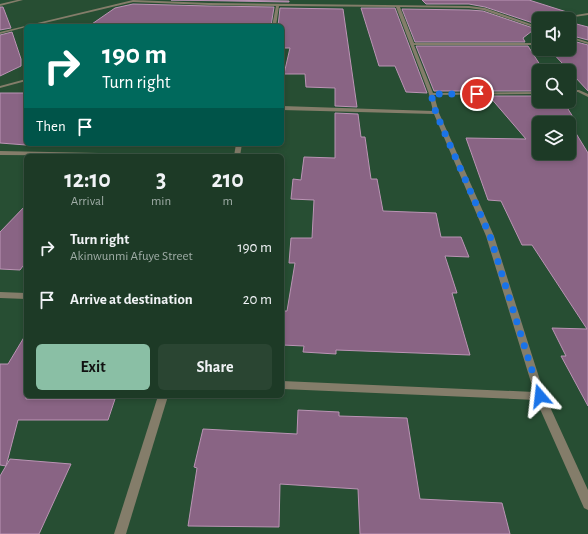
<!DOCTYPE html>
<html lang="en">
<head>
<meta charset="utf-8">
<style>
	:root { --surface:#1d3a26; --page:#2a4532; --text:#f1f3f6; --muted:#a0ada7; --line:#3b5443; --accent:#8abfa5 }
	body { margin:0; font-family:"Alegreya Sans",sans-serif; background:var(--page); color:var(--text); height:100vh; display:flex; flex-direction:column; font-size:15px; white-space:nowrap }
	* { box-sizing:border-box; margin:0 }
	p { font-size:13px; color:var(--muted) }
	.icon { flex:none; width:22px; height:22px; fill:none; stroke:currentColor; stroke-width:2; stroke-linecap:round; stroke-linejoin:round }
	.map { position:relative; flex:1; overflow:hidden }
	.panel { position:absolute; left:24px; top:154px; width:260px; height:244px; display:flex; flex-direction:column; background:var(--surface); border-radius:6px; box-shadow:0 2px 6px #0003,0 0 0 1px var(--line) }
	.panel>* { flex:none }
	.top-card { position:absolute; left:24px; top:24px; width:260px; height:122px; border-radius:6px; box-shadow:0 2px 6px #0003,0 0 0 1px var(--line); background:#00695c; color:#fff; overflow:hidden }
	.tools { position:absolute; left:532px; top:12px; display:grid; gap:8px }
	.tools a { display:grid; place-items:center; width:44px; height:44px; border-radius:6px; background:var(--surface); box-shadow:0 2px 6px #0003,0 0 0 1px var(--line); font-size:20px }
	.pin { position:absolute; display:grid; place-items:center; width:34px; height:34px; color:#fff; margin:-17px; border:2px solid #fff; border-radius:50%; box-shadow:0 1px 4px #0007 }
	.me { position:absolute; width:44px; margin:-22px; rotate:343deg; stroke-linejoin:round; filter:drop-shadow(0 0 3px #0008) }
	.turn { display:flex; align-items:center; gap:14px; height:84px; padding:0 12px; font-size:18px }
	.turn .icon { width:52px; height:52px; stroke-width:2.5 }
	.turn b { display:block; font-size:28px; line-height:34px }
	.then { display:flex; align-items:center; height:38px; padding:0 12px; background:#0003; gap:8px; font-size:15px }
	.eta { display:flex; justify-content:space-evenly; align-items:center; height:68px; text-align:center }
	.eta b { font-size:24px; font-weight:600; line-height:28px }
	.action { display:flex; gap:8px; margin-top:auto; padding:8px 12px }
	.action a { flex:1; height:46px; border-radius:6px; background:var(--accent); color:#111; font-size:16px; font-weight:600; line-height:46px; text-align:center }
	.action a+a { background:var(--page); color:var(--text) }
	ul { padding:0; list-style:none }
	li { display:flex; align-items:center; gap:12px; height:52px; padding:0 12px }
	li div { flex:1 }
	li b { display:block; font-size:15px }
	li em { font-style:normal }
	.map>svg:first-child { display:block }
	.building { fill:#896484; stroke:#bb94b5; fill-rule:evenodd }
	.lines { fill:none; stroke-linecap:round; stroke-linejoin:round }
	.street { fill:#847d6a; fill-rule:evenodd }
	.route { stroke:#1a73e8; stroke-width:7; stroke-dasharray:0 12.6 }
</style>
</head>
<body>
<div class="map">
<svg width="588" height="534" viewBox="0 0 588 534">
	<rect width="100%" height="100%" fill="#274e33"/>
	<!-- building -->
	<g class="building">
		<path d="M171 0H208L289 1V2Z"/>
		<path d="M422 0H529L570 13 547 16 557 19H539V25L485 7 469 4H426Z"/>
		<path d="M133 4 209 6 274 7 271 26H89L115 8Z"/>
		<path d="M0 7H3L11 28 0 30Z"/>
		<path d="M280 8 343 9 357 107 335 106V88L306 87 305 74H284L290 48H282V26H278Z"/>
		<path d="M361 8H395L427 93 406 92 395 66H379Z"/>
		<path d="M402 9 469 10 483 11 539 30V39L532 31 523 38 525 42H415Z"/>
		<path d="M569 22 588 27V40L569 35Z"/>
		<path d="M12 32 21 59V66L0 76V35Z"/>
		<path d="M569 40 588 45V91L549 49H569Z"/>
		<path d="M416 46H528L544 71H539V91H434Z"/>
		<path d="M0 93H26V145L0 143Z"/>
		<path d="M489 96H539V101H563L573 117H566L588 153V406L561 356H566L552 328 587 329 532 245H522L501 201 488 200 466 138 526 139ZM539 123H569V153H539Z"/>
		<path d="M335 113 358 114 361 137H365L371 179H377L383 211 436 213 441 237H461L469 257 445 256 457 293H452L470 355 336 350V354L303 352 304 346 282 345V311H287L295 263H289L291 238H312L314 200 291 199 293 179 301 180 304 157 335 158Z"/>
		<path d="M26 205V262L20 270 0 269V232Z"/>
		<path d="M26 334V399H115L108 420H18L6 466 0 465V364H8Z"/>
		<path d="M298 410 339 412V416L407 418 420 499 502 503 510 534H360L358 489 280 484 279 527 188 526 197 468 194 467 203 429 297 434Z"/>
		<path d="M10 459 71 464 39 534H0V476Z"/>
	</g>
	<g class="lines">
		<!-- street -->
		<g class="street">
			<path d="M17 0H23L0 6V4Z"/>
			<path d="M133 0 209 3 469 6 485 8 539 27V29L483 10 469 8 400 7 414 43H539V45H414L433 93 539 92V94L434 95 439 113 494 236 545 396 588 490V510L584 508 536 400 282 389V381L534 392 486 236 434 114 282 110V106L433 111 429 94 396 7 279 6 276 26H272L276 6 209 5 133 2 32 26H26V27L0 34V32Z"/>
			<path d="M588 13V15L560 19 558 18Z"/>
			<path d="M569 36 588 42V44L569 38Z"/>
			<path d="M26 79V81L0 88V86Z"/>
			<path d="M569 90H579L588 94V97L578 92H569Z"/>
			<path d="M236 144H242L240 156H234Z"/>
			<path d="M0 151 148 154 151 156 0 155Z"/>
			<path d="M0 292 26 293V299L0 298Z"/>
			<path d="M158 396H168L126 534H114Z"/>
		</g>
	</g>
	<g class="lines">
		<!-- route -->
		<path class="route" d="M477 94H431L436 113 490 236 540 396"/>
	</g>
</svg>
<div class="tools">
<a><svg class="icon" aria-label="sound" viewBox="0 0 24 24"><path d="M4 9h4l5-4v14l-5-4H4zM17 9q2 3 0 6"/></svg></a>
<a><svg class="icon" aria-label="search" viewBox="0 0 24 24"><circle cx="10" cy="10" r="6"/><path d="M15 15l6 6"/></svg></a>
<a><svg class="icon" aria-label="layers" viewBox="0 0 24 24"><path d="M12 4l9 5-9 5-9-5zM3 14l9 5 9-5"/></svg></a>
</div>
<div class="pin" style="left:477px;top:94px;background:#d93025"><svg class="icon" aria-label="arrive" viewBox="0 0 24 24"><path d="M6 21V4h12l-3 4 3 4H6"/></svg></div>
<svg class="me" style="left:540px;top:396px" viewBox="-20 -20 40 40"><path d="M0-17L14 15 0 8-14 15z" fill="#1a73e8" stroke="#fff" stroke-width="4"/></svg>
<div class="top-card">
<div class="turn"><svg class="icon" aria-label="right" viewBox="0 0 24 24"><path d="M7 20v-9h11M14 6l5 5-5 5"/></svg><div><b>190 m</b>Turn right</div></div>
<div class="then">Then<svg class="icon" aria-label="arrive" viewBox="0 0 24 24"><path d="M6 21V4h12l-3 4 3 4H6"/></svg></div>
</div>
<section class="panel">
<div class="eta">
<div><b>12:10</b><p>Arrival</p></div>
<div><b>3</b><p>min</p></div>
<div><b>210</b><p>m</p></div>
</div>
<ul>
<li><svg class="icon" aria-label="right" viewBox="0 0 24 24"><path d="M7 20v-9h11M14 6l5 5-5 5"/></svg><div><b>Turn right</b><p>Akinwunmi Afuye Street</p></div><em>190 m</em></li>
<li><svg class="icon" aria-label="arrive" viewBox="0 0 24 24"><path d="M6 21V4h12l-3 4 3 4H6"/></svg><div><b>Arrive at destination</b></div><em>20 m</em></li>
</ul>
<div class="action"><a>Exit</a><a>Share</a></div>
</section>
</div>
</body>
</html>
